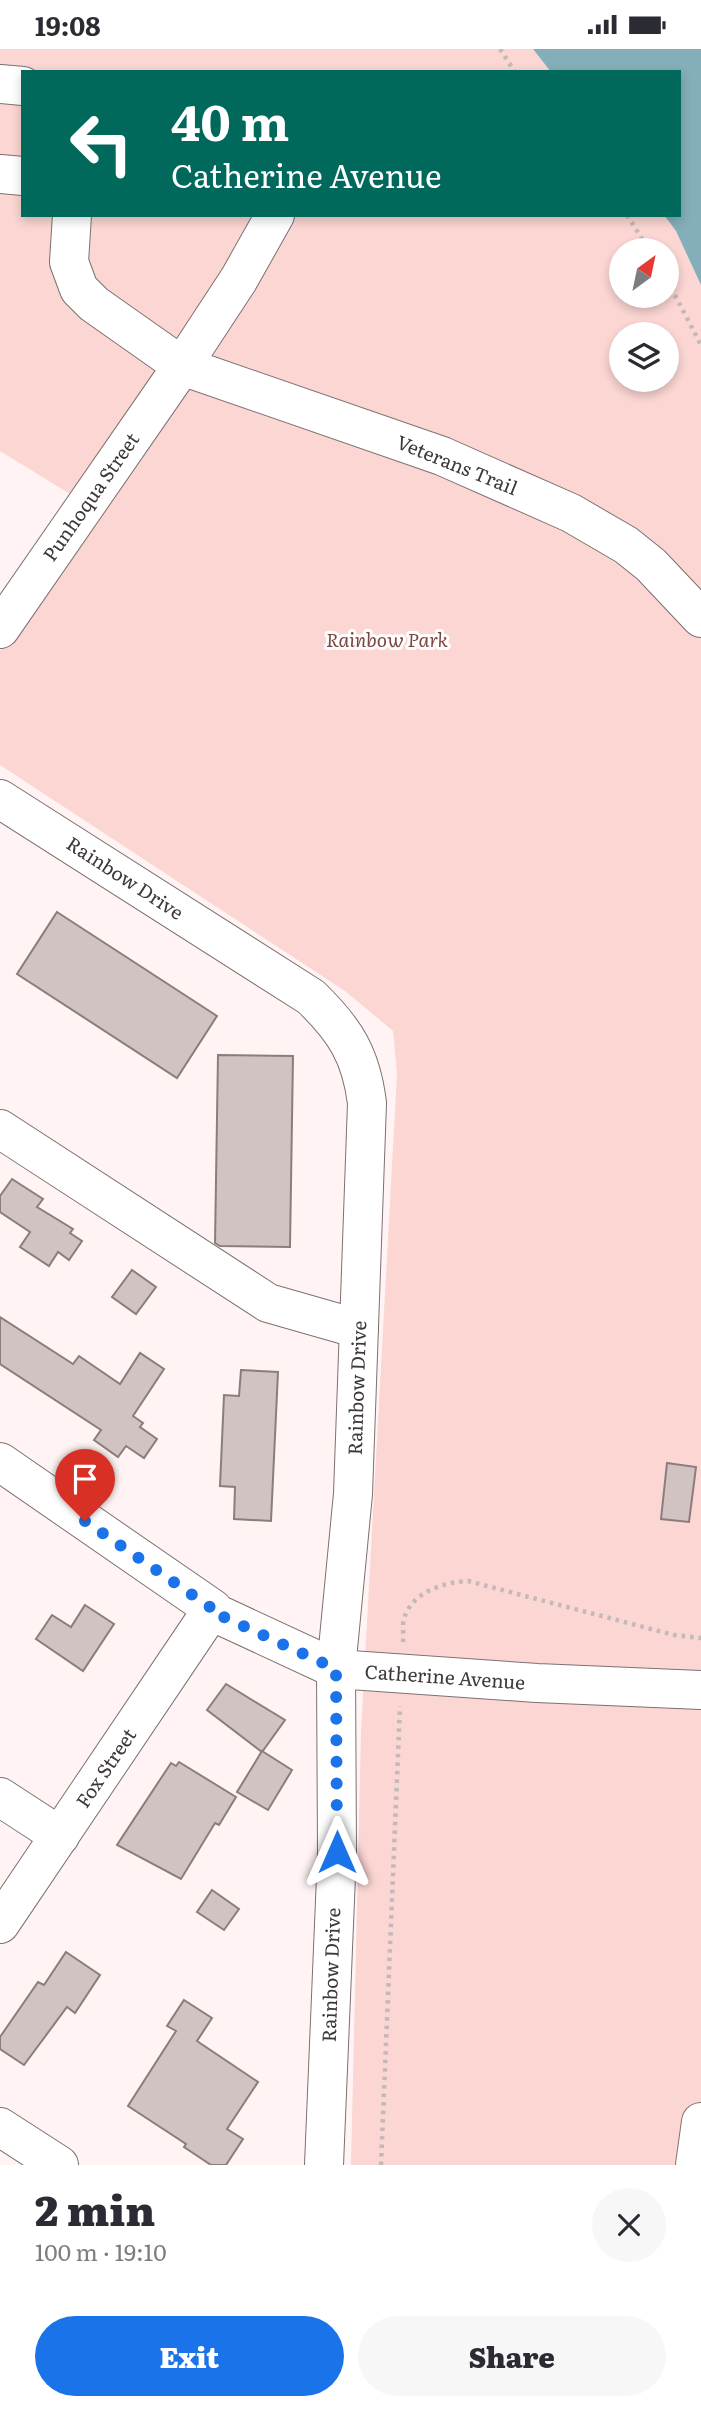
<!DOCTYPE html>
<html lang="en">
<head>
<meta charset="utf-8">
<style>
	:root { --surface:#fff; --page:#f7f7f7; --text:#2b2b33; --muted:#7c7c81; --accent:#1a73e8 }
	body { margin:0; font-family:Literata,serif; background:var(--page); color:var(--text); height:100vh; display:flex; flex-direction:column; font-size:26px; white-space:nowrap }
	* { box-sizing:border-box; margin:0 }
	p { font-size:23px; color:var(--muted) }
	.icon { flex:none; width:38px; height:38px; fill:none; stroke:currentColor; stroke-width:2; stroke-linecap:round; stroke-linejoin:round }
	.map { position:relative; height:2116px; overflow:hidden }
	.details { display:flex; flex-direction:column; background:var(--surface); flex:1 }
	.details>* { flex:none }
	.banner { position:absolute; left:21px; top:21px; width:660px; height:147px; border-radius:0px; box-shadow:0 4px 10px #0003; background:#00695c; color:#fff; overflow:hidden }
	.needle { width:46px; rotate:33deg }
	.tools { position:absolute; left:609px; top:189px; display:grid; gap:14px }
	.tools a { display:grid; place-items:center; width:70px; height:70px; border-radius:50%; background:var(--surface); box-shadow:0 4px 10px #0003; font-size:35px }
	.pin { position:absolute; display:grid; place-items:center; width:60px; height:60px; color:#fff; margin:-72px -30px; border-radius:50% 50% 50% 0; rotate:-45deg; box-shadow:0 0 7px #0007 }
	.pin .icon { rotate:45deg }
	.me { position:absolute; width:77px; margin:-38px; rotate:0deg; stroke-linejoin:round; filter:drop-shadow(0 0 5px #0008) }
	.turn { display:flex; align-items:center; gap:24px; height:147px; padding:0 35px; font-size:32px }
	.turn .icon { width:91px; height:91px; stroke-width:2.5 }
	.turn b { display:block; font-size:49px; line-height:60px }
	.round { display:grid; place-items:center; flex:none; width:74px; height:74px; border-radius:37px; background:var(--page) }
	.summary { display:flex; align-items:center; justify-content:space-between; height:119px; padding:0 35px }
	h1 { font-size:42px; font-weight:800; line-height:52px }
	.action { display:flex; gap:14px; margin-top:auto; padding:14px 35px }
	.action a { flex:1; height:80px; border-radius:42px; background:var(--accent); color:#fff; font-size:28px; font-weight:800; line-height:80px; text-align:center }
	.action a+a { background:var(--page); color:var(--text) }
	.status { display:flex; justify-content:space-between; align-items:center; height:49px; padding:0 35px; background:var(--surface); direction:ltr }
	.status svg { height:19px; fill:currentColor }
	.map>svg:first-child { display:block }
	.green { fill:#fbd6d3; fill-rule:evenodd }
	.water { fill:#84aeba }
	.building { fill:#d1c3c2; stroke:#8a7d7c; stroke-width:2 }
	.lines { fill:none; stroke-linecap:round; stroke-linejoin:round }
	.minor-casing { stroke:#7d7170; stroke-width:40 }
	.path { stroke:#c2b9b8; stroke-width:4.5; stroke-dasharray:3.5 5; stroke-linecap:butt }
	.minor { stroke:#fff; stroke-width:38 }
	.route { stroke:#1a73e8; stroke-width:12; stroke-dasharray:0 21.6 }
	.labels { text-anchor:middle; stroke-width:6; stroke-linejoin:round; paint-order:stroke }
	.street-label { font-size:19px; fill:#3e3838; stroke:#fff }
	.park-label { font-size:19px; font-style:italic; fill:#7e4542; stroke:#fff }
</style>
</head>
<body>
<div class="status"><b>19:08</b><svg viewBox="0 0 49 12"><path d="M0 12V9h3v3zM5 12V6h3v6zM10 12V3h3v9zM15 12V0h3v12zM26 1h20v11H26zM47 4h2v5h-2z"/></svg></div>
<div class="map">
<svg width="701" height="2116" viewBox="0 0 701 2116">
	<rect width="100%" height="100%" fill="#fff4f3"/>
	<!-- green -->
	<path class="green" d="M0 0H533L551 23H23V166H664L676 182 701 236V2116H351L361 1683 397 1025 393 982 345 942 0 716V602L96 461 0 402ZM621 201H667V247H621ZM621 285H667V331H621Z"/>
	<!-- water -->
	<path class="water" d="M533 0H701V236L676 182 664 166H679V23H551Z"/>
	<!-- building -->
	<g class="building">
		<path d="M57 863 217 967 177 1029 17 925Z"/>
		<path d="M218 1006 293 1007 290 1198 220 1197 215 1194Z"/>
		<path d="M12 1130 43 1150 37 1158 73 1180 70 1184 82 1192 69 1211 58 1203 49 1217 20 1198 30 1183 0 1163V1147Z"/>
		<path d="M132 1221 156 1238 136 1265 112 1248Z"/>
		<path d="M0 1268 73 1315 79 1307 120 1335 140 1304 164 1320 133 1367 143 1374 140 1378 157 1390 144 1409 126 1397 118 1408 94 1391 101 1381 0 1315Z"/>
		<path d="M241 1321 278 1323 271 1472 234 1470 235 1438 220 1437 224 1346 239 1347Z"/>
		<path d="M667 1414 696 1418 689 1473 661 1470Z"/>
		<path d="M85 1556 114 1575 83 1622 36 1590 52 1566 71 1578Z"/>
		<path d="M226 1635 285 1671 262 1703 207 1661Z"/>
		<path d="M262 1702 292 1721 268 1761 237 1743Z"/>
		<path d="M179 1713 236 1748 219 1776 215 1774 181 1830 117 1796 171 1714 176 1717Z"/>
		<path d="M212 1841 239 1860 224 1881 197 1863Z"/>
		<path d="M66 1903 100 1926 75 1964 67 1958 24 2016 0 2000V1988L38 1933 44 1936Z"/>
		<path d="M184 1951 212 1969 197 1992 258 2033 227 2080 243 2090 226 2116H211L184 2098 186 2095 128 2057 176 1982 167 1977Z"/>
	</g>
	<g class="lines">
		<!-- minor casing -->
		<g class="minor-casing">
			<g id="minor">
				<path d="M0 35 23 37"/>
				<path d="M0 125 23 127"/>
				<path d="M72 166 69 213 79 240 94 255 182 317 442 407 571 464 626 496 651 516 701 569"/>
				<path d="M0 580 182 317 239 230 275 166"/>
				<path d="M0 750 311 948C345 981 361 1006 367 1054L353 1445 336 1620 337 1803 324 2116"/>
				<path d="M0 1080 268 1254 359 1280"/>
				<path d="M0 1413 213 1560 211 1562 336 1620 537 1634 701 1641"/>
				<path d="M0 1748 60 1787"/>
				<path d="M0 1875 211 1562"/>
				<path d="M0 2078 59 2116"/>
				<path d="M695 2116 701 2073"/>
			</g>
		</g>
		<!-- path -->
		<g class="path">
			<path d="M500 0 515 23"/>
			<path d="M627 166 649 201"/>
			<path d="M667 231 701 296"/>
			<path d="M403 1593C404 1586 402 1577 404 1570 411 1543 445 1533 468 1532L674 1586 701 1589"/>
			<path d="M381 2116 400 1657"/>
		</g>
		<!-- minor -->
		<use href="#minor" class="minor"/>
	</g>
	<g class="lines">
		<!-- route -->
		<path class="route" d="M85 1472 213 1560 211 1562 336 1620 337 1803"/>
	</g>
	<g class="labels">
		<!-- street labels -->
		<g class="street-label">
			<text transform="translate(457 416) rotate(22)" y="7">Veterans Trail</text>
			<text transform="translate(91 448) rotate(-55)" y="7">Punhoqua Street</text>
			<text transform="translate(125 829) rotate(33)" y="7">Rainbow Drive</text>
			<text transform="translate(357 1339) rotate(-88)" y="7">Rainbow Drive</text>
			<text transform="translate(445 1628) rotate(4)" y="7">Catherine Avenue</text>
			<text transform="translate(106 1719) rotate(-56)" y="7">Fox Street</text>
			<text transform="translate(331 1926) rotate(-88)" y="7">Rainbow Drive</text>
		</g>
		<!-- park labels -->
		<g class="park-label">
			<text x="387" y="598">Rainbow Park</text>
		</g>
	</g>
</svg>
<div class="tools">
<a><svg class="needle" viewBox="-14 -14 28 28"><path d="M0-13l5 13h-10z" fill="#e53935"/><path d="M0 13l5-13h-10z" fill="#7c7c81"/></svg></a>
<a><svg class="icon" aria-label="layers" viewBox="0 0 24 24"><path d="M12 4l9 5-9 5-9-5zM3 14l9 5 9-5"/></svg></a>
</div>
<div class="pin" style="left:85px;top:1472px;background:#d93025"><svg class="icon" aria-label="arrive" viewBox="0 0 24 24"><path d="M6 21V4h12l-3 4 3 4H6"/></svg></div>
<svg class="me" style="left:337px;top:1803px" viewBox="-20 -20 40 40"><path d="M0-17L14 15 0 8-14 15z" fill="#1a73e8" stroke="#fff" stroke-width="4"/></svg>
<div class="banner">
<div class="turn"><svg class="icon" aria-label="left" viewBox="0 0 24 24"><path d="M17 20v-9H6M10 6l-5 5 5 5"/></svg><div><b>40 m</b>Catherine Avenue</div></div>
</div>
</div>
<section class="details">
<div class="summary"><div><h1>2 min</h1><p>100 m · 19:10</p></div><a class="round"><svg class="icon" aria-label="close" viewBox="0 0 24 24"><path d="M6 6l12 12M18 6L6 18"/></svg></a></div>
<div class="action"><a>Exit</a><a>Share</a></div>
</section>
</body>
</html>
